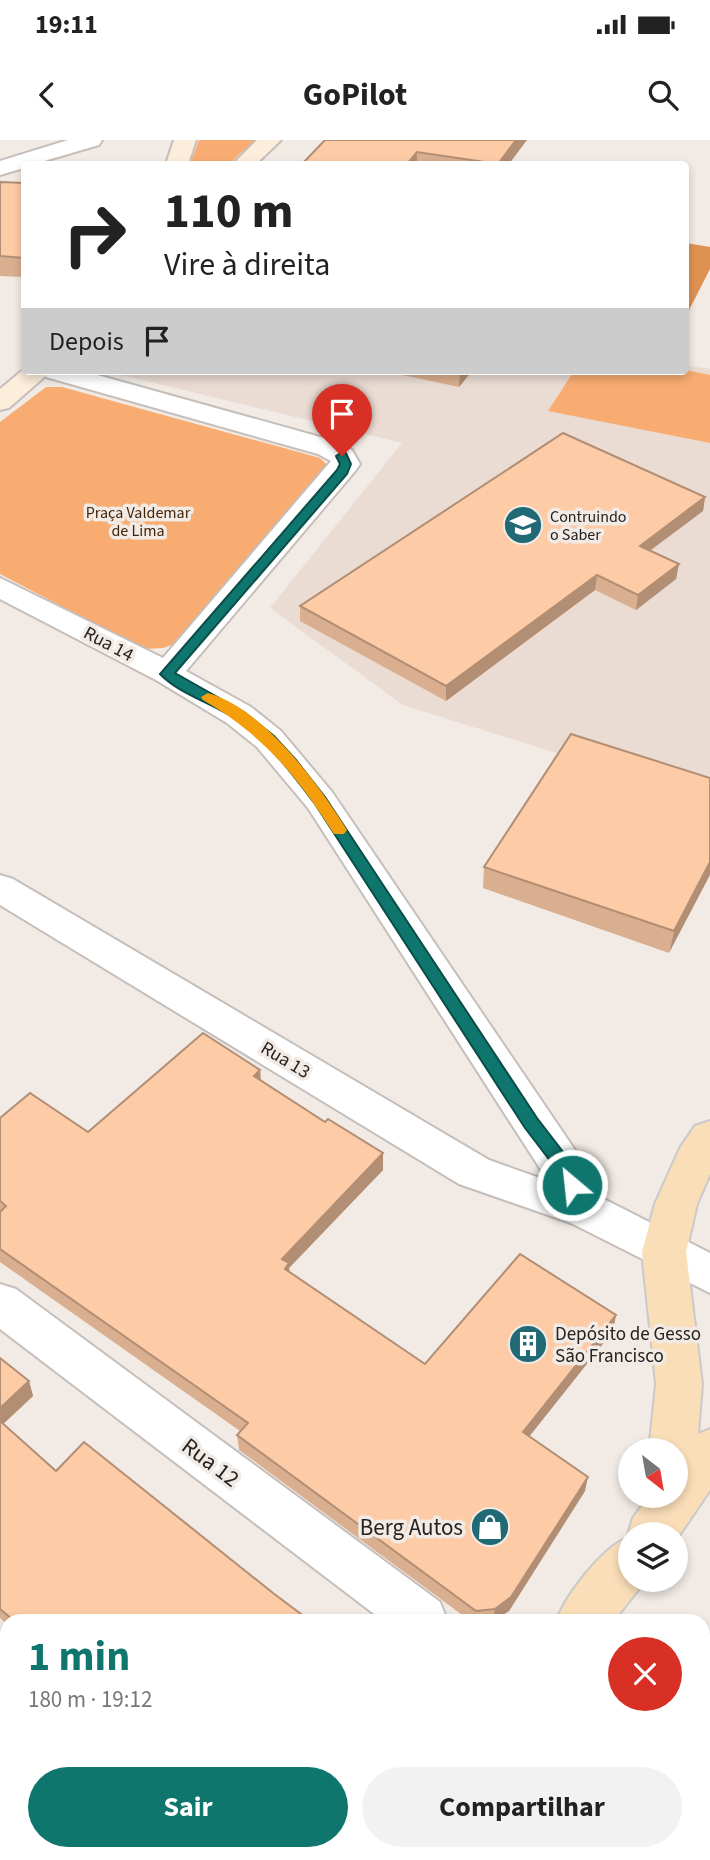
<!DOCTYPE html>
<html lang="pt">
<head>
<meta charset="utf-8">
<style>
	:root { --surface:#fff; --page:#f2f2f2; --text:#222; --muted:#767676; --accent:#0f766e }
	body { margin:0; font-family:"Source Sans 3",sans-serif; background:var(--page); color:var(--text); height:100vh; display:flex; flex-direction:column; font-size:26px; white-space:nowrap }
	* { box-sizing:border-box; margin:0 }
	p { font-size:23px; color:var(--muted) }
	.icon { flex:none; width:38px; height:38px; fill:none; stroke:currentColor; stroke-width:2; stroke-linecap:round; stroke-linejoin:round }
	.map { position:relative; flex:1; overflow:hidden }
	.details { position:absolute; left:0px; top:1474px; width:710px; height:247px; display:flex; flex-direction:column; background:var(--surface); border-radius:21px 21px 0 0; box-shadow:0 4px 10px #0003 }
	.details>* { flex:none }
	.guide { position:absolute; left:21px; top:21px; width:668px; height:214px; border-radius:7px; box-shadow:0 4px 10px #0003; background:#fff; color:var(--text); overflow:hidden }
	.needle { width:46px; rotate:149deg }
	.buttons { position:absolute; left:618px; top:1298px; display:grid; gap:14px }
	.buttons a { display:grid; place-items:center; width:70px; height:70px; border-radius:50%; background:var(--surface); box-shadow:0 4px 10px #0003; font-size:35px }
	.pin { position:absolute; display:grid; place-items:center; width:60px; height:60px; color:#fff; margin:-72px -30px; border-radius:50% 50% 50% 0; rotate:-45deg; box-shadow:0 0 7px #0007 }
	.pin .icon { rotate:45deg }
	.me { position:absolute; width:77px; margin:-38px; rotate:332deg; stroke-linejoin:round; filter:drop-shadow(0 0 5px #0008) }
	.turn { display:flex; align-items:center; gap:24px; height:147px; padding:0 28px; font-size:32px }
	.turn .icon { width:91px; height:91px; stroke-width:2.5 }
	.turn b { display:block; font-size:49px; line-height:60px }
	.then { display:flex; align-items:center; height:66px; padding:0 28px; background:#0003; gap:14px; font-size:26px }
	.round { display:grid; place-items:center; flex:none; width:74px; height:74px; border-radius:37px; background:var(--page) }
	.summary { display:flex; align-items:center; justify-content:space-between; height:119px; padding:0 28px }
	h1 { font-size:42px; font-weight:700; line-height:52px; color:var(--accent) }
	.action { display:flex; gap:14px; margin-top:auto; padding:14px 28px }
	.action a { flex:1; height:80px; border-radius:42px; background:var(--accent); color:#fff; font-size:28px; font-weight:700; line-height:80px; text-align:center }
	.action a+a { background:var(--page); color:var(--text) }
	.status { display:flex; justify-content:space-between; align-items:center; height:49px; padding:0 35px; background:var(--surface); direction:ltr }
	.status svg { height:19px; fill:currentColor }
	header { display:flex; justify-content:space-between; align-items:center; height:91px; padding:0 28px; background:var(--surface); font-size:32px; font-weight:700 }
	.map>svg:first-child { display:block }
	.built { fill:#eadcd3 }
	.green { fill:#f9ac71 }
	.forest { fill:#df9151 }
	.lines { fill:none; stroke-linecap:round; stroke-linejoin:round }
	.street-casing { stroke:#c5beba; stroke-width:4 }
	.secondary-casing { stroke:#c5beba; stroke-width:4 }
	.primary-casing { stroke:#cbcaca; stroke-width:4 }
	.street { fill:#fff; fill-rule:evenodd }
	.secondary { fill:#fdeedb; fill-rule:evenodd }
	.primary { fill:#fadeb8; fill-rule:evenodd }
	.wall { fill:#daaf8f }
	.shaded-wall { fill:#b18e74 }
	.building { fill:#fdcba6; stroke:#b18e74; stroke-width:2 }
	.route { fill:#0f766e; stroke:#0a4d48; stroke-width:2 }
	.slow { fill:#f59e0b }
	.labels { text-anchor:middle; stroke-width:7; stroke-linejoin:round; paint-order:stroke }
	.far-park-label { font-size:16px; fill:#45250a; stroke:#f1eae5 }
	.far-poi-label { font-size:16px; fill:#252221; stroke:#f1eae5; text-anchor:start }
	.street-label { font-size:19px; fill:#252221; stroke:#f1eae5 }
	.poi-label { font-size:19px; fill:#252221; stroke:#f1eae5; text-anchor:start }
	.near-street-label { font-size:23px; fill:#252221; stroke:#f1eae5 }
	.near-poi-label { font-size:23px; fill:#252221; stroke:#f1eae5; text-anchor:end }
</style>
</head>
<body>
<div class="status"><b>19:11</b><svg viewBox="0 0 49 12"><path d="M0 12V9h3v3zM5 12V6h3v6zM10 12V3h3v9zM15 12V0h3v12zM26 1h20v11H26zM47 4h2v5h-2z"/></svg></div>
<header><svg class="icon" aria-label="back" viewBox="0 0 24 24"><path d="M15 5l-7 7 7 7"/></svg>GoPilot<svg class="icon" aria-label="search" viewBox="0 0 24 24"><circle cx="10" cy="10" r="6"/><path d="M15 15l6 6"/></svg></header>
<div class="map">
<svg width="710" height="1720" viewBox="0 0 710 1720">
	<rect width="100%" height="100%" fill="#f1eae5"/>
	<!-- built -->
	<path class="built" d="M686 225 710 229V661L403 565 270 468 402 303 105 231H686Z"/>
	<!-- green -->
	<g class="green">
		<path d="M199 0H255L229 24H190Z"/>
		<path d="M686 230 710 235V303L548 271 574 231Z"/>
		<path d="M46 247H62L320 318 330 328 180 502 163 508 143 509 0 434V282Z"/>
	</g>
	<!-- forest -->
	<path class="forest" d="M686 103 710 107V129L686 176Z"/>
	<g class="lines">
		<!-- street casing -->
		<g class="street-casing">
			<g id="street">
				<path d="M68 0H102L99 5 34 24H24V28L0 35V21Z"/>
				<path d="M42 231H83L338 302 352 310 360 324 356 330 186 531 251 567 281 591 332 652 575 1010 598 1056 710 1113V1153L571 1083 459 1044 0 765V735L13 739 489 1020 548 1041 308 668 257 607 227 583 156 540 0 459V438L163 518 331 321 318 314 46 237Z"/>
				<path d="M0 1144 16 1149 440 1462 447 1480H382L0 1189Z"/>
			</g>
		</g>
		<!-- secondary casing -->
		<g class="secondary-casing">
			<g id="secondary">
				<path d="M174 0H196L188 24H166Z"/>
				<path d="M257 0H281L256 24H233Z"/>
				<path d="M24 229 51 231 9 268 0 270V249Z"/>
			</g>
		</g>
		<!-- primary casing -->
		<g class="primary-casing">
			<g id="primary">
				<path d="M710 981V1034L697 1064 686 1112 702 1244 698 1294 710 1289V1350L676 1400V1395H630V1440H646L614 1480H557C566 1455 602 1408 627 1398L633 1378 649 1356H676V1311H649L656 1244 642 1112 655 1064 680 1008 695 986Z"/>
				<path d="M373 1713H430L428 1720H370Z"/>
			</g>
		</g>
		<!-- street -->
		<use href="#street" class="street"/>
		<!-- secondary -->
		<use href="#secondary" class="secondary"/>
		<!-- primary -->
		<use href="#primary" class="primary"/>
	</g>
	<!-- wall -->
	<g class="wall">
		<path d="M325 0 509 24H302Z"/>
		<path d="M0 42 24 43V137L0 136Z"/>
		<path d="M384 231H472L459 247Z"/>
		<path d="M705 357 703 371 650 411 679 424 676 439 636 470 595 450 446 561 300 481V466Z"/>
		<path d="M710 638 669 813 483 748 484 727Z"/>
		<path d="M260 930 261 940 325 982 383 1013V1030L289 1128 290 1132 425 1224 613 1191 529 1296 585 1351 509 1471 495 1480H469L239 1310 237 1295 240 1291 0 1122V978L88 992Z"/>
		<path d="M0 1218 29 1241 33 1256 3 1284 56 1331 273 1453 309 1480H7V1484L0 1478Z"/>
		<path d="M7 1533V1711L5 1709 0 1714V1540Z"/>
		<path d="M9 1713H319L314 1720H16Z"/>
	</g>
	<!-- shaded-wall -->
	<g class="shaded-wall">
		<path d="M516 0H527L509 24H498Z"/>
		<path d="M417 12V24H407Z"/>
		<path d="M460 231H472L459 247Z"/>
		<path d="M705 357 703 371 637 420 640 406Z"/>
		<path d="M679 424 676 439 636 470 638 455Z"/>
		<path d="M597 435 595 450 446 561V546Z"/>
		<path d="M710 722V735L669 813 674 791Z"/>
		<path d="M260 930 261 947 254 936Z"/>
		<path d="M383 1013V1030L289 1128 290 1140 286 1145 282 1119Z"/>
		<path d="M616 1175 613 1191 521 1307 523 1292Z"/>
		<path d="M29 1241 33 1256 0 1287V1268Z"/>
		<path d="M588 1337 585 1351 509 1471 495 1480H493L495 1469Z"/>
		<path d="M0 1701 5 1709 0 1714Z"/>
		<path d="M311 1713H319L314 1720H306Z"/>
	</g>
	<!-- building -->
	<g class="building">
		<path d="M325 0H516L498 24 417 12 407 24H302Z"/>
		<path d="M0 42 24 43V118L0 116Z"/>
		<path d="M563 293 705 357 640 406 679 424 638 455 597 435 446 546 300 466Z"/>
		<path d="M571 594 710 638V722L674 791 484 727Z"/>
		<path d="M203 893 260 930 254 936 325 982 328 979 383 1013 282 1119 289 1123 285 1129 425 1224 520 1114 616 1175 523 1292 588 1337 511 1457 495 1469 476 1471 237 1295 248 1283 0 1109V1072L6 1066 0 1061V978L30 953 88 992Z"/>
		<path d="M0 1218 29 1241 0 1268Z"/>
		<path d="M0 1281 56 1331 84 1302 273 1453 309 1480H13L0 1469Z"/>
		<path d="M7 1533V1706L0 1700V1540Z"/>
		<path d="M710 1557V1720H574L578 1713H704V1564L706 1566Z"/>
		<path d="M14 1713H311L306 1720H21Z"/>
	</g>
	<!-- route -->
	<path class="route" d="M342 312 346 313 351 324 347 334 175 533 244 572 274 596 296 620 325 657 537 978 567 1017 580 1045 572 1052 566 1050 554 1026 525 988 315 664C291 632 267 600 234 578 211 563 178 553 160 534L337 330 340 324 336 316Z"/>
	<!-- slow -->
	<path class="slow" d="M208 553C264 569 317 642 347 690L344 694H334C297 636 263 595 203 560L201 557Z"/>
	<!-- icons -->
	<defs>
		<g id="school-disc" transform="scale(2.0125)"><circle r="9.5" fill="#216a75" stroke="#f1eae5"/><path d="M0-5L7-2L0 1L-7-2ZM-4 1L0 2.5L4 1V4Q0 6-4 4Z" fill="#fff"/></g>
		<g id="building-disc" transform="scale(2.0125)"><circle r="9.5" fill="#216a75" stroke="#f1eae5"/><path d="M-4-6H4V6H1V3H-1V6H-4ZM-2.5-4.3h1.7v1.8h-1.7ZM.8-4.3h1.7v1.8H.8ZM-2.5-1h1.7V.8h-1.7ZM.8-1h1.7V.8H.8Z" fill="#fff"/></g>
		<g id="shop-disc" transform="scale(2.0125)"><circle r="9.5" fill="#216a75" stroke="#f1eae5"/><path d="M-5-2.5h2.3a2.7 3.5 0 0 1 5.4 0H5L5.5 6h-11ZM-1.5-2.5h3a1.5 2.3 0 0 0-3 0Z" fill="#fff"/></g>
	</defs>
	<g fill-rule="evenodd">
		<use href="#school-disc" x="523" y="385"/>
		<use href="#building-disc" x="528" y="1204"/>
		<use href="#shop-disc" x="490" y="1387"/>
	</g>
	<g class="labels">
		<!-- far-park labels -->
		<g class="far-park-label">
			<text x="138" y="378">Praça Valdemar<tspan x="138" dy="18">de Lima</tspan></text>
		</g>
		<!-- far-poi labels -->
		<g class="far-poi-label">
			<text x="550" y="382">Contruindo<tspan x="550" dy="18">o Saber</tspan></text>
		</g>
		<!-- street labels -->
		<g class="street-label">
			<text transform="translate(109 503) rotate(28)" y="7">Rua 14</text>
			<text transform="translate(286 919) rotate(31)" y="7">Rua 13</text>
		</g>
		<!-- poi labels -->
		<g class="poi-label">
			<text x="555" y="1200">Depósito de Gesso<tspan x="555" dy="22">São Francisco</tspan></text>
		</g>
		<!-- near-street labels -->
		<g class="near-street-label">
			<text transform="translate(211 1322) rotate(37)" y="8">Rua 12</text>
		</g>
		<!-- near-poi labels -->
		<g class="near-poi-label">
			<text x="463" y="1395">Berg Autos</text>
		</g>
	</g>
</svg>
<div class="buttons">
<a><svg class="needle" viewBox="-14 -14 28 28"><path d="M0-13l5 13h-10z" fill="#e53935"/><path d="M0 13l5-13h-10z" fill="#767676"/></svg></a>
<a><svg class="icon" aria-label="layers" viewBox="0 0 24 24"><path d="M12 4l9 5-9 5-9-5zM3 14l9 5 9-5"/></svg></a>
</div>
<div class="pin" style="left:342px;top:316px;background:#d93025"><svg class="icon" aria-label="arrive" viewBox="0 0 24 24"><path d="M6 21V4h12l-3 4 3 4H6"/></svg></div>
<svg class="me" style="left:572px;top:1045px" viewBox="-20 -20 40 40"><circle r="17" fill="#0f766e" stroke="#fff" stroke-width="3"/><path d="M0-11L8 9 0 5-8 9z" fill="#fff"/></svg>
<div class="guide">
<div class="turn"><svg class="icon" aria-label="right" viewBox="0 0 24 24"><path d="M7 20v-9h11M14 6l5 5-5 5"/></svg><div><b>110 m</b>Vire à direita</div></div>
<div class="then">Depois<svg class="icon" aria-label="arrive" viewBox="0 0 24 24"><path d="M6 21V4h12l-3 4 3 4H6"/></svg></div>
</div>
<section class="details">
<div class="summary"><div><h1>1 min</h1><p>180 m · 19:12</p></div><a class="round" style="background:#d93025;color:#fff"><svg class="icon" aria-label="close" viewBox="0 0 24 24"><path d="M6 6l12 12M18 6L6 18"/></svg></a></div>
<div class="action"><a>Sair</a><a>Compartilhar</a></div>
</section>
</div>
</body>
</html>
